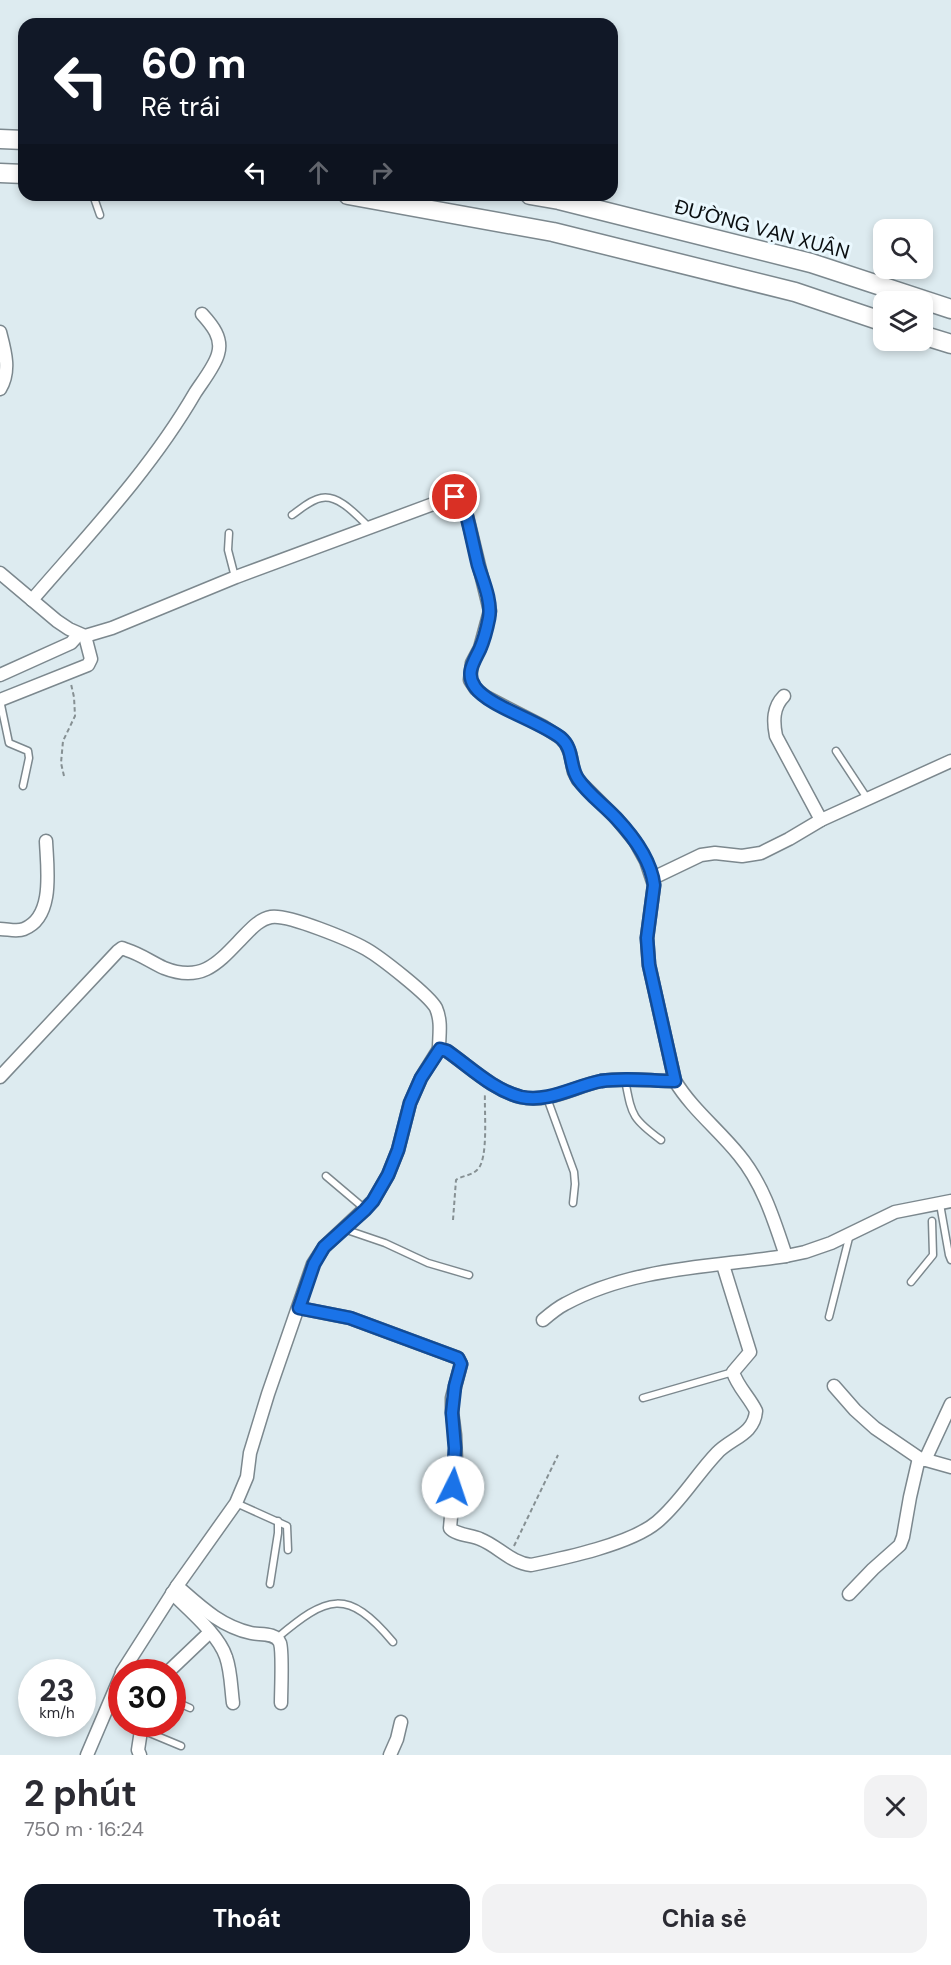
<!DOCTYPE html>
<html lang="vi">
<head>
<meta charset="utf-8">
<style>
	:root { --surface:#fff; --page:#f2f2f3; --text:#2b2b33; --muted:#7c7c81; --accent:#111827 }
	body { margin:0; font-family:"DM Sans",sans-serif; background:var(--page); color:var(--text); height:100vh; display:flex; flex-direction:column; font-size:22px; white-space:nowrap }
	* { box-sizing:border-box; margin:0 }
	p { font-size:20px; color:var(--muted) }
	.icon { flex:none; width:33px; height:33px; fill:none; stroke:currentColor; stroke-width:2; stroke-linecap:round; stroke-linejoin:round }
	.map { position:relative; height:1755px; overflow:hidden }
	.side { display:flex; flex-direction:column; background:var(--surface); flex:1 }
	.side>* { flex:none }
	.hud { position:absolute; left:18px; top:18px; width:600px; height:183px; border-radius:18px; box-shadow:0 3px 9px #0003; background:#111827; color:#fff; overflow:hidden }
	.fabs { position:absolute; left:873px; top:219px; display:grid; gap:12px }
	.fabs a { display:grid; place-items:center; width:60px; height:60px; border-radius:12px; background:var(--surface); box-shadow:0 3px 9px #0003; font-size:30px }
	.speed { position:absolute; left:18px; top:1659px; display:flex; gap:12px; font-size:30px; font-weight:700; text-align:center }
	.speed>* { display:grid; place-content:center; width:78px; height:78px; border-radius:50%; background:var(--surface); box-shadow:0 3px 9px #0003; line-height:1 }
	.speed small { font-size:15px; font-weight:400 }
	.speed .limit { border:9px solid #d22; background:#fff; color:#111 }
	.pin { position:absolute; display:grid; place-items:center; width:51px; height:51px; color:#fff; margin:-26px; border:3px solid #fff; border-radius:50%; box-shadow:0 2px 6px #0007 }
	.me { position:absolute; width:66px; margin:-33px; rotate:4deg; stroke-linejoin:round; filter:drop-shadow(0 0 4px #0008) }
	.turn { display:flex; align-items:center; gap:21px; height:126px; padding:0 24px; font-size:27px }
	.turn .icon { width:78px; height:78px; stroke-width:2.5 }
	.turn b { display:block; font-size:42px; line-height:51px }
	.lanes { display:flex; align-items:center; height:57px; padding:0 24px; background:#0003; justify-content:center; gap:30px; direction:ltr }
	.lanes .off { opacity:.35 }
	.round { display:grid; place-items:center; flex:none; width:63px; height:63px; border-radius:18px; background:var(--page) }
	.headline { display:flex; align-items:center; justify-content:space-between; height:102px; padding:0 24px }
	h1 { font-size:36px; font-weight:700; line-height:45px }
	.primary-button { display:flex; gap:12px; margin-top:auto; padding:12px 24px }
	.primary-button a { flex:1; height:69px; border-radius:18px; background:var(--accent); color:#fff; font-size:24px; font-weight:700; line-height:69px; text-align:center }
	.primary-button a+a { background:var(--page); color:var(--text) }
	.map>svg:first-child { display:block }
	.lines { fill:none; stroke-linecap:round; stroke-linejoin:round }
	.lane-casing { stroke:#7c888e; stroke-width:9 }
	.street-casing { stroke:#7c888e; stroke-width:15 }
	.secondary-casing { stroke:#7c888e; stroke-width:21 }
	.path { stroke:#869093; stroke-width:2; stroke-dasharray:4.5 3; stroke-linecap:butt }
	.lane { stroke:#fff; stroke-width:6 }
	.street { stroke:#fff; stroke-width:12 }
	.secondary { stroke:#fff; stroke-width:18 }
	.route-casing { stroke:#114b97; stroke-width:15 }
	.route { stroke:#1a73e8; stroke-width:10 }
	.labels { text-anchor:middle; stroke-width:6; stroke-linejoin:round; paint-order:stroke }
	.street-label { font-size:20px; fill:#0a0e10; stroke:#eaf8fe }
</style>
</head>
<body>
<div class="map">
<svg width="951" height="1755" viewBox="0 0 951 1755">
	<rect width="100%" height="100%" fill="#ddebf0"/>
	<g class="lines">
		<!-- lane casing -->
		<g class="lane-casing">
			<g id="lane">
				<path d="M93 195 100 215"/>
				<path d="M292 515C301 509 310 500 321 498 339 494 357 516 369 527"/>
				<path d="M229 533 228 550 235 577"/>
				<path d="M0 700 9 743 28 751 29 758 23 786"/>
				<path d="M836 751 867 798"/>
				<path d="M625 1080C632 1115 631 1118 661 1140"/>
				<path d="M547 1098 574 1172 575 1184 573 1203"/>
				<path d="M326 1176 365 1209"/>
				<path d="M940 1204 949 1255 951 1260"/>
				<path d="M344 1229 385 1243 428 1263 469 1275"/>
				<path d="M911 1282 933 1255 932 1221"/>
				<path d="M829 1317 850 1234"/>
				<path d="M643 1398 733 1372"/>
				<path d="M236 1503 287 1526 288 1550"/>
				<path d="M270 1584 278 1533V1521"/>
				<path d="M277 1638C327 1596 347 1587 393 1642"/>
				<path d="M172 1700 190 1708"/>
				<path d="M140 1729 181 1746"/>
			</g>
		</g>
		<!-- street casing -->
		<g class="street-casing">
			<g id="street">
				<path d="M0 332C5 351 11 371 0 389"/>
				<path d="M0 573 57 621 69 629 85 636 112 628 236 577 444 500 455 497 461 499 466 512 490 611 480 648 472 663 470 680 476 689 486 697 544 727 561 738 566 744 570 753 574 772 578 780 617 819 635 841 646 861 654 885 647 938 649 965 675 1081C692 1109 718 1129 739 1155 763 1184 774 1220 786 1256L805 1252 831 1243 895 1212 951 1201"/>
				<path d="M32 600C89 534 151 469 195 393 202 382 215 366 218 354 223 338 212 325 202 314"/>
				<path d="M0 675 71 643 79 634"/>
				<path d="M784 696C773 707 773 721 776 736L821 820"/>
				<path d="M0 700 88 665 91 659 85 636"/>
				<path d="M653 878 701 855 715 853 742 856 761 853 789 839 821 820 951 761"/>
				<path d="M0 929C8 929 17 932 24 929 55 917 47 867 46 841"/>
				<path d="M0 1077 118 951 122 948 127 950C140 954 151 962 164 968 202 983 218 963 242 938 250 930 259 919 271 917 288 914 350 940 366 949 380 957 429 995 436 1008 442 1022 439 1035 439 1049L447 1051C470 1067 493 1090 521 1097 548 1104 576 1086 601 1081 625 1077 651 1081 675 1081"/>
				<path d="M299 1308 350 1318 458 1358 461 1364 452 1398V1412L455 1435 456 1461 450 1528C456 1535 471 1535 480 1539 498 1546 511 1563 531 1565 565 1558 631 1544 657 1522 680 1503 696 1475 717 1453 731 1438 754 1435 756 1411 750 1398 737 1386 733 1372L750 1352 723 1265"/>
				<path d="M543 1320C550 1314 557 1308 565 1304 633 1267 712 1267 786 1256"/>
				<path d="M834 1386 855 1410 875 1428 919 1458 951 1467"/>
				<path d="M925 1460 951 1404"/>
				<path d="M177 1586C200 1606 220 1626 251 1633 260 1635 276 1632 280 1643 283 1652 281 1691 281 1703"/>
				<path d="M172 1593C189 1610 219 1635 226 1657 231 1671 231 1688 233 1703"/>
				<path d="M849 1594 873 1569 900 1545 903 1537 910 1497 919 1458"/>
				<path d="M122 1672 177 1586 236 1503 247 1477 250 1453 268 1394 313 1264 324 1247 373 1201 388 1175 398 1150 410 1103 421 1078 439 1049"/>
				<path d="M168 1672 210 1632"/>
				<path d="M87 1755 122 1673"/>
				<path d="M140 1755 138 1750 142 1724"/>
				<path d="M390 1755 397 1739 401 1722"/>
			</g>
		</g>
		<!-- secondary casing -->
		<g class="secondary-casing">
			<g id="secondary">
				<path d="M0 139 24 140"/>
				<path d="M0 173 24 174"/>
				<path d="M348 195 553 232 795 292 884 322"/>
				<path d="M530 195 559 200 811 263 951 309"/>
				<path d="M922 335 951 344"/>
			</g>
		</g>
		<!-- path -->
		<g class="path">
			<path d="M64 776 61 763 63 741 75 716 74 697 71 684"/>
			<path d="M453 1220 456 1180C463 1175 471 1176 477 1170 489 1160 484 1110 485 1093"/>
			<path d="M514 1546 558 1455"/>
		</g>
		<!-- lane -->
		<use href="#lane" class="lane"/>
		<!-- street -->
		<use href="#street" class="street"/>
		<!-- secondary -->
		<use href="#secondary" class="secondary"/>
	</g>
	<g class="lines">
		<!-- route casing -->
		<g class="route-casing">
			<path id="route" d="M453 1487 455 1448 452 1413 455 1386 461 1364 458 1358 350 1318 299 1308 314 1264 324 1247 365 1210 373 1201 388 1175 398 1150 410 1103 421 1078 440 1049 447 1051C470 1067 493 1090 521 1097 548 1103 575 1086 601 1081 625 1077 651 1081 675 1081L649 965 647 938 654 885C651 861 633 836 616 818 604 805 588 794 578 779 569 766 574 749 561 738 539 721 488 706 475 687 465 673 474 662 480 649 484 640 487 628 489 618 492 601 483 581 478 565 473 544 469 523 463 502L461 499 455 497"/>
		</g>
		<!-- route -->
		<use href="#route" class="route"/>
	</g>
	<g class="labels">
		<!-- street labels -->
		<g class="street-label">
			<text transform="translate(762 229) rotate(15)" y="7">ĐƯỜNG VẠN XUÂN</text>
		</g>
	</g>
</svg>
<div class="fabs">
<a><svg class="icon" aria-label="search" viewBox="0 0 24 24"><circle cx="10" cy="10" r="6"/><path d="M15 15l6 6"/></svg></a>
<a><svg class="icon" aria-label="layers" viewBox="0 0 24 24"><path d="M12 4l9 5-9 5-9-5zM3 14l9 5 9-5"/></svg></a>
</div>
<div class="speed"><div>23<small>km/h</small></div><div class="limit">30</div></div>
<div class="pin" style="left:455px;top:497px;background:#d93025"><svg class="icon" aria-label="arrive" viewBox="0 0 24 24"><path d="M6 21V4h12l-3 4 3 4H6"/></svg></div>
<svg class="me" style="left:453px;top:1487px" viewBox="-20 -20 40 40"><circle r="19" fill="#fff"/><path d="M0-13L10 11 0 6-10 11z" fill="#1a73e8"/></svg>
<div class="hud">
<div class="turn"><svg class="icon" aria-label="left" viewBox="0 0 24 24"><path d="M17 20v-9H6M10 6l-5 5 5 5"/></svg><div><b>60 m</b>Rẽ trái</div></div>
<div class="lanes"><svg class="icon" aria-label="left" viewBox="0 0 24 24"><path d="M17 20v-9H6M10 6l-5 5 5 5"/></svg><svg class="icon off" aria-label="ahead" viewBox="0 0 24 24"><path d="M12 20V5M6 11l6-6 6 6"/></svg><svg class="icon off" aria-label="right" viewBox="0 0 24 24"><path d="M7 20v-9h11M14 6l5 5-5 5"/></svg></div>
</div>
</div>
<section class="side">
<div class="headline"><div><h1>2 phút</h1><p>750 m · 16:24</p></div><a class="round"><svg class="icon" aria-label="close" viewBox="0 0 24 24"><path d="M6 6l12 12M18 6L6 18"/></svg></a></div>
<div class="primary-button"><a>Thoát</a><a>Chia sẻ</a></div>
</section>
</body>
</html>
